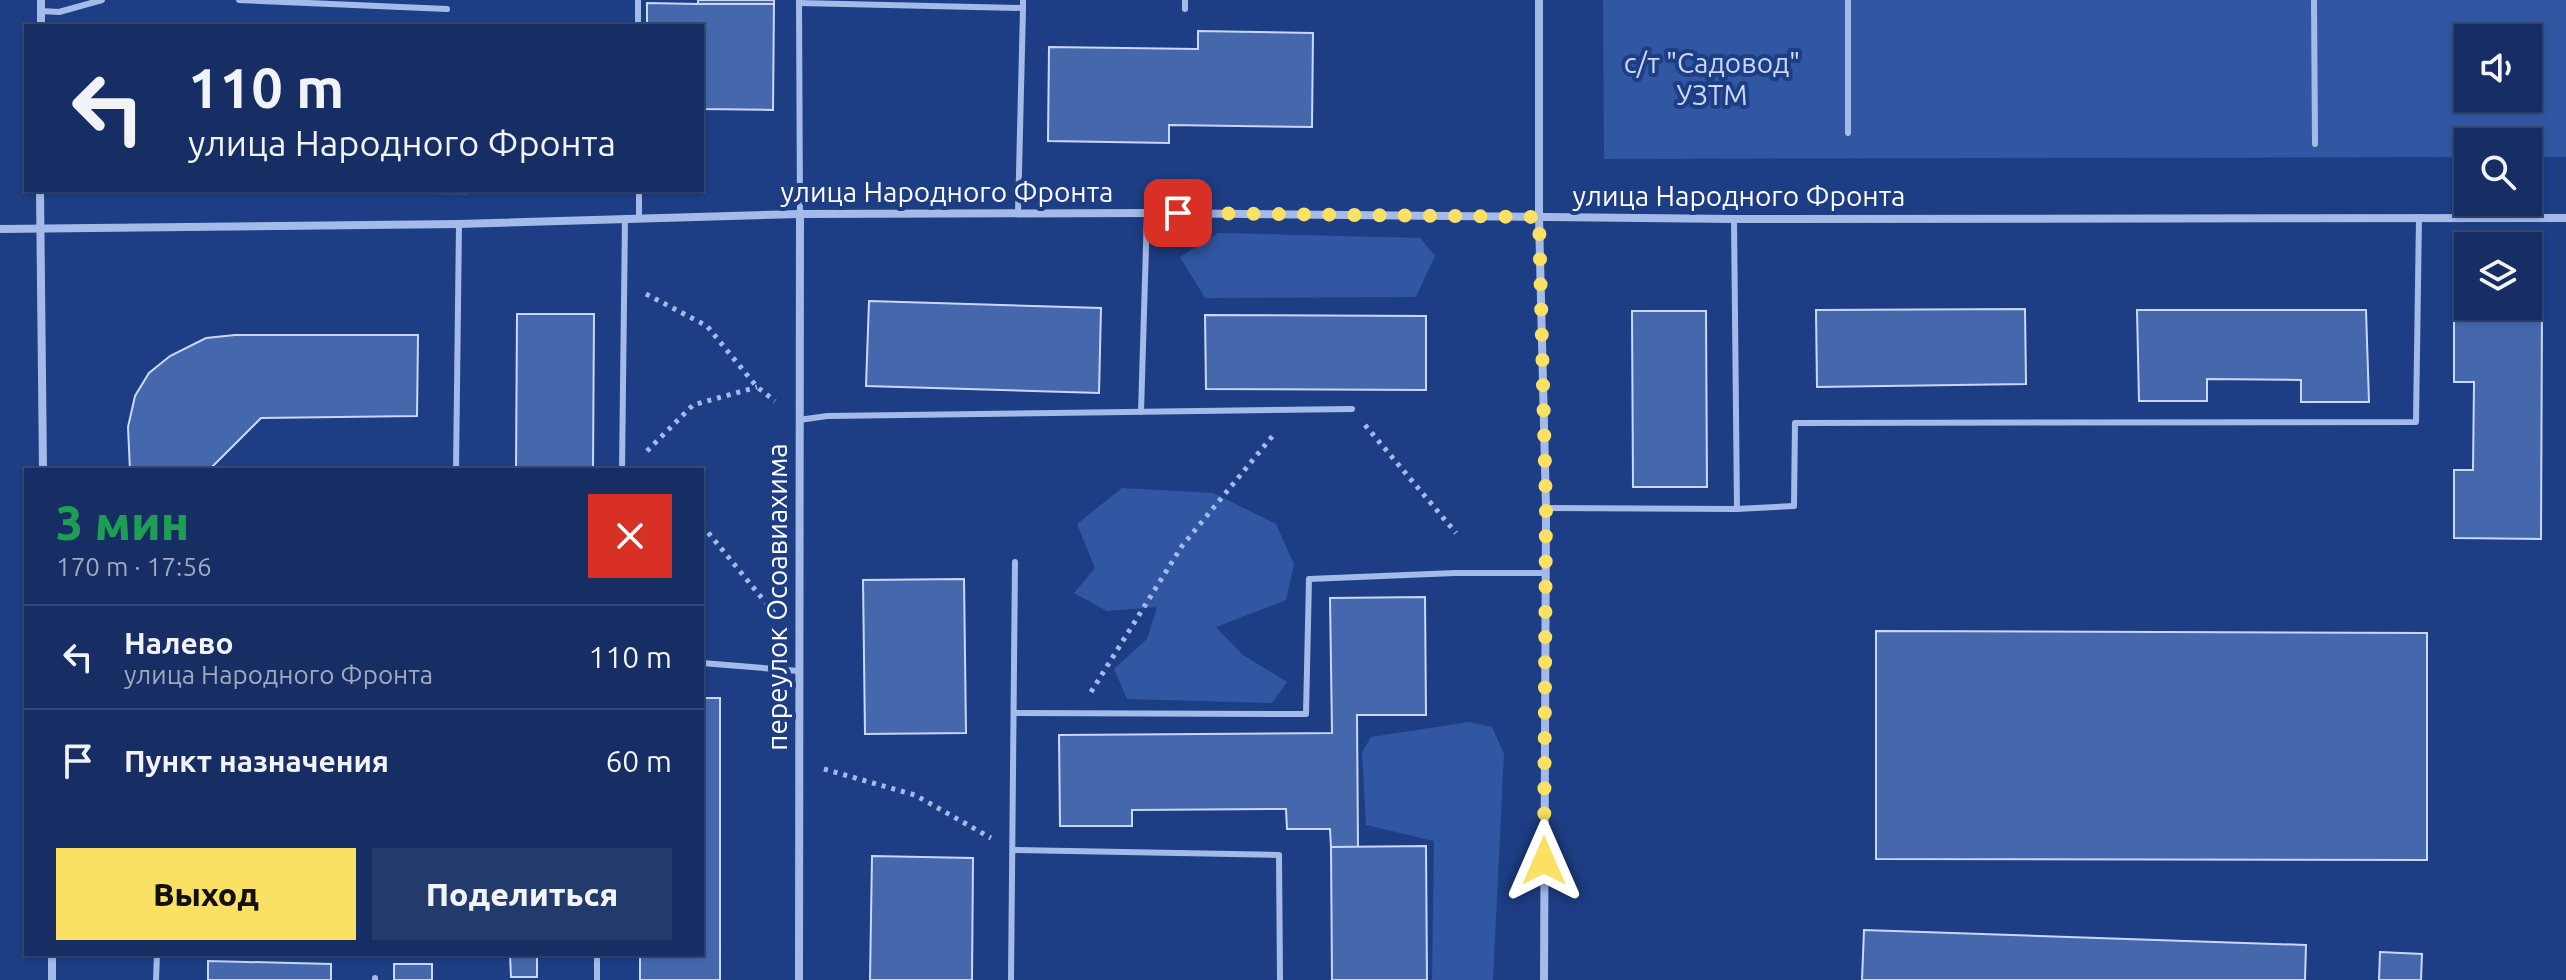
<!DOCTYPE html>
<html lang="ru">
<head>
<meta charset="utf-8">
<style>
	:root { --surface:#162e63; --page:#233a6c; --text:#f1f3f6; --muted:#9ea8be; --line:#354a78; --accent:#fae063 }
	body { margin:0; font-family:Ubuntu,sans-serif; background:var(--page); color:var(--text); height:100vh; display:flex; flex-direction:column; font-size:30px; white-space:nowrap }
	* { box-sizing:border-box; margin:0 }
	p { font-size:26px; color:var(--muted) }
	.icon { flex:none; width:44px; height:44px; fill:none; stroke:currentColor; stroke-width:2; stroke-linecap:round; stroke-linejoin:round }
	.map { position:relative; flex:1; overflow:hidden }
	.details { position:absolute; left:24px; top:468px; width:680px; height:488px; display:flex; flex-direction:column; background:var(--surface); border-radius:0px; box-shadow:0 2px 6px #0004,0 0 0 2px var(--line) }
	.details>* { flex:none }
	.top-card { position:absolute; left:24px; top:24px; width:680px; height:168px; border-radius:0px; box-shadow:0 2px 6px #0004,0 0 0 2px var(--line); background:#162e63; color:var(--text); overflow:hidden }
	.buttons { position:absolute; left:2454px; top:24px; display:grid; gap:16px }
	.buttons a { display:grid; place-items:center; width:88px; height:88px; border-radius:0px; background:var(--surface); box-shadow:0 2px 6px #0004,0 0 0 2px var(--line); font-size:40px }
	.pin { position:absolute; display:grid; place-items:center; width:68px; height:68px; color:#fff; margin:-34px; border-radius:16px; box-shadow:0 4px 12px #0006 }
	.me { position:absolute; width:88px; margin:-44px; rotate:0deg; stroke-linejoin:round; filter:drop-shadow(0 0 6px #0008) }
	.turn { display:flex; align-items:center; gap:28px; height:168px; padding:0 32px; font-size:36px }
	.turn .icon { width:104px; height:104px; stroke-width:2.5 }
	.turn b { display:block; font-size:56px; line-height:68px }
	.round { display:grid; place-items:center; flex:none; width:84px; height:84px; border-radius:0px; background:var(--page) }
	.overview { display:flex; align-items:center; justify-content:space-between; height:136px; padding:0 32px }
	h1 { font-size:48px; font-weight:800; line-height:60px; color:#1e9e55 }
	.action { display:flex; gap:16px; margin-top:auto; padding:16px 32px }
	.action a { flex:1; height:92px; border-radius:0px; background:var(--accent); color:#111; font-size:32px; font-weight:800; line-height:92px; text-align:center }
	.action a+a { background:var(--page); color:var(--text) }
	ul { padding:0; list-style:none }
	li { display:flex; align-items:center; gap:24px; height:104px; padding:0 32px; border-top:2px solid var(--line) }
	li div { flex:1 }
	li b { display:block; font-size:30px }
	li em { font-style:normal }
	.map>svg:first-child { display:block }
	.green { fill:#3156a2; fill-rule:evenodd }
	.building { fill:#4568ad; stroke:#c9d8f8; stroke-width:2 }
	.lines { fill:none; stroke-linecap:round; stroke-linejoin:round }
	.path { stroke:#a4bbea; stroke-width:5; stroke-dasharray:4 6; stroke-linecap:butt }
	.service { stroke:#a4bbea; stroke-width:6 }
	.minor { stroke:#a4bbea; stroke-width:8 }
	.route { stroke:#fae063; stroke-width:14; stroke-dasharray:0 25.2 }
	.labels { text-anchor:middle; stroke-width:8; stroke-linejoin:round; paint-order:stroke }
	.park-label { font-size:28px; fill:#c9d8f8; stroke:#1d3e84 }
	.street-label { font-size:28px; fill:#fff; stroke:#1d3e84 }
</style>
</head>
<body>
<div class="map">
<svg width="2566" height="980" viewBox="0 0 2566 980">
	<rect width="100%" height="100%" fill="#1d3e84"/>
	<!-- green -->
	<g class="green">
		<path d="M1603 0H2566V157H2528V142H2468V157L1604 159ZM2468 38H2528V98H2468Z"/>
		<path d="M233 190H475L467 195Z"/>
		<path d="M1218 233 1420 238 1435 256 1416 297 1205 298 1180 257Z"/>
		<path d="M1122 488 1213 493 1276 524 1294 564 1286 600 1216 627 1243 655 1287 682 1272 703 1127 699 1114 669 1147 639 1157 607 1107 611 1074 593 1095 568 1077 524Z"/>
		<path d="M1469 722 1492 727 1504 754 1493 980H1432L1434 841 1366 825 1362 752 1371 737Z"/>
	</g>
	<!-- building -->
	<g class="building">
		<path d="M698 0H774L773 110 702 109V26H647V3L698 4Z"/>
		<rect x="698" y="0" width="76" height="4"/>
		<path d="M1198 31 1313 33 1312 127 1169 125V143L1048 141 1049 47 1198 49Z"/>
		<path d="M869 301 1101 308 1099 393 866 386Z"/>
		<path d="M2025 309 2026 384 1817 387 1816 310Z"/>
		<path d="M2137 310H2366L2369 402H2301V380L2207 379V401H2139Z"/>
		<path d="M2454 310 2542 311 2541 539 2454 538V470H2473L2474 382H2454Z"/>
		<path d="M1632 311H1706L1707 487H1633Z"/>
		<path d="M517 314H594L593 470H516Z"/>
		<path d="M1205 315 1426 316V390L1206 389Z"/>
		<path d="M235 335H418L417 416 261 418 209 470H130L128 427 135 396 149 373 170 356 206 338Z"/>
		<path d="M964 579 966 733 865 734 863 580Z"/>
		<path d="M1425 597 1426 715H1357L1358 847H1331L1330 829H1287L1286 809 1132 810V826H1060L1059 735 1332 733 1330 598Z"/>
		<path d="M1876 631 2427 633V860L1876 859Z"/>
		<path d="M702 698H720V980H640V954H702Z"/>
		<path d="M1426 846 1427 980H1332L1331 847Z"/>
		<path d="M872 856 973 858 972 980H870Z"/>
		<path d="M1864 930 2306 945 2305 980H1862Z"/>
		<path d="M2380 952 2422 954 2421 980H2379Z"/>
		<path d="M510 954H537V977H511Z"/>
		<path d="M208 961 331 964V980H208Z"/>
		<rect x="394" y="964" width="38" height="16"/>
	</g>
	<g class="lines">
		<!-- path -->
		<g class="path">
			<path d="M646 294 707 326 757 387 775 401"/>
			<path d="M1365 425 1456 533"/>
			<path d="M647 451 693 405 757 387"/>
			<path d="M702 525 775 614"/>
			<path d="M1091 692 1182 546 1275 433"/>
			<path d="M824 769 915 795 991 838"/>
		</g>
		<!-- service -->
		<g class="service">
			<path d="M239 0 447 9"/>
			<path d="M638 0V26"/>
			<path d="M799 0 800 214"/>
			<path d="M2314 0 2315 144"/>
			<path d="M799 3 1023 8V0"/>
			<path d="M1185 9V0"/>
			<path d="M41 11 59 12 102 0"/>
			<path d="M1848 133V0"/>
			<path d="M639 190V217"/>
			<path d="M1018 213 1023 8"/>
			<path d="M1141 412 1147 213"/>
			<path d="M799 420 827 416 1352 409"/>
			<path d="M456 470 459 224"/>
			<path d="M622 470 625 218"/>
			<path d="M1546 508 1737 509 1734 219"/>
			<path d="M1737 509 1794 506 1795 423 2416 422 2419 217"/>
			<path d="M702 663 799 671"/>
			<path d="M1015 713 1306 714 1309 579 1455 573H1545"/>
			<path d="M1013 850 1279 855 1280 980"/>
			<path d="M597 954V980"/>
			<path d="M375 978V980"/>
			<path d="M156 980 157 954"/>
			<path d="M1011 980 1015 562"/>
		</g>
		<!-- minor -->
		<g class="minor">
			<path d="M1539 0V217L1546 508 1544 980"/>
			<path d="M41 26V0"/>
			<path d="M40 190 43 470"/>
			<path d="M0 229 459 224 800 214 1147 213 1734 219 2566 218"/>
			<path d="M52 954V980"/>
			<path d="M799 980 800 214"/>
		</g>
	</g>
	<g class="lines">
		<!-- route -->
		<path class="route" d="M1178 213 1539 217 1546 508 1544 861"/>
	</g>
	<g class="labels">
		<!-- park labels -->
		<g class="park-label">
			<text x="1712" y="73">с/т "Садовод"<tspan x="1712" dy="32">УЗТМ</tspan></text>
		</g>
		<!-- street labels -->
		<g class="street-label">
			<text x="947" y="202">улица Народного Фронта</text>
			<text x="1739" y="206">улица Народного Фронта</text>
			<text transform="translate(777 597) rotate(-90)" y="10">переулок Осоавиахима</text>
		</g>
	</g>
</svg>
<div class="buttons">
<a><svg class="icon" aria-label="sound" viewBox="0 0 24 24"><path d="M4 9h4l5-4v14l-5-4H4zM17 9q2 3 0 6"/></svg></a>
<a><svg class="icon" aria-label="search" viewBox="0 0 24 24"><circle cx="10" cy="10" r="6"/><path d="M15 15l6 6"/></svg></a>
<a><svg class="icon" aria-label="layers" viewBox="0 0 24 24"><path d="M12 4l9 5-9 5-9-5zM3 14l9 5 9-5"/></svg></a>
</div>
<div class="pin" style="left:1178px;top:213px;background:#d93025"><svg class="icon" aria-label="arrive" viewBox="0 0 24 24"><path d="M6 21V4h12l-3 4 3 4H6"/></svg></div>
<svg class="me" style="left:1544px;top:861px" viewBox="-20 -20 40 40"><path d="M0-17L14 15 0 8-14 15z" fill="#fae063" stroke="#fff" stroke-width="4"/></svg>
<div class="top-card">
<div class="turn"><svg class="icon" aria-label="left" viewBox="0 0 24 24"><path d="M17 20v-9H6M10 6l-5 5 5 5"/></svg><div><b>110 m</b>улица Народного Фронта</div></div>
</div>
<section class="details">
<div class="overview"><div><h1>3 мин</h1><p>170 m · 17:56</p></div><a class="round" style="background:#d93025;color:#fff"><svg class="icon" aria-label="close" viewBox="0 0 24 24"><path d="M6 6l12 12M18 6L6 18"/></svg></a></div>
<ul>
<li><svg class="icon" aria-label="left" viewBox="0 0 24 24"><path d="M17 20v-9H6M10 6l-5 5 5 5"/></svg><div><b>Налево</b><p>улица Народного Фронта</p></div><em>110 m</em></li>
<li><svg class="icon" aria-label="arrive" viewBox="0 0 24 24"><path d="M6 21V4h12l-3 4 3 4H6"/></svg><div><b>Пункт назначения</b></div><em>60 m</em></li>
</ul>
<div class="action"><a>Выход</a><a>Поделиться</a></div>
</section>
</div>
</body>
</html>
